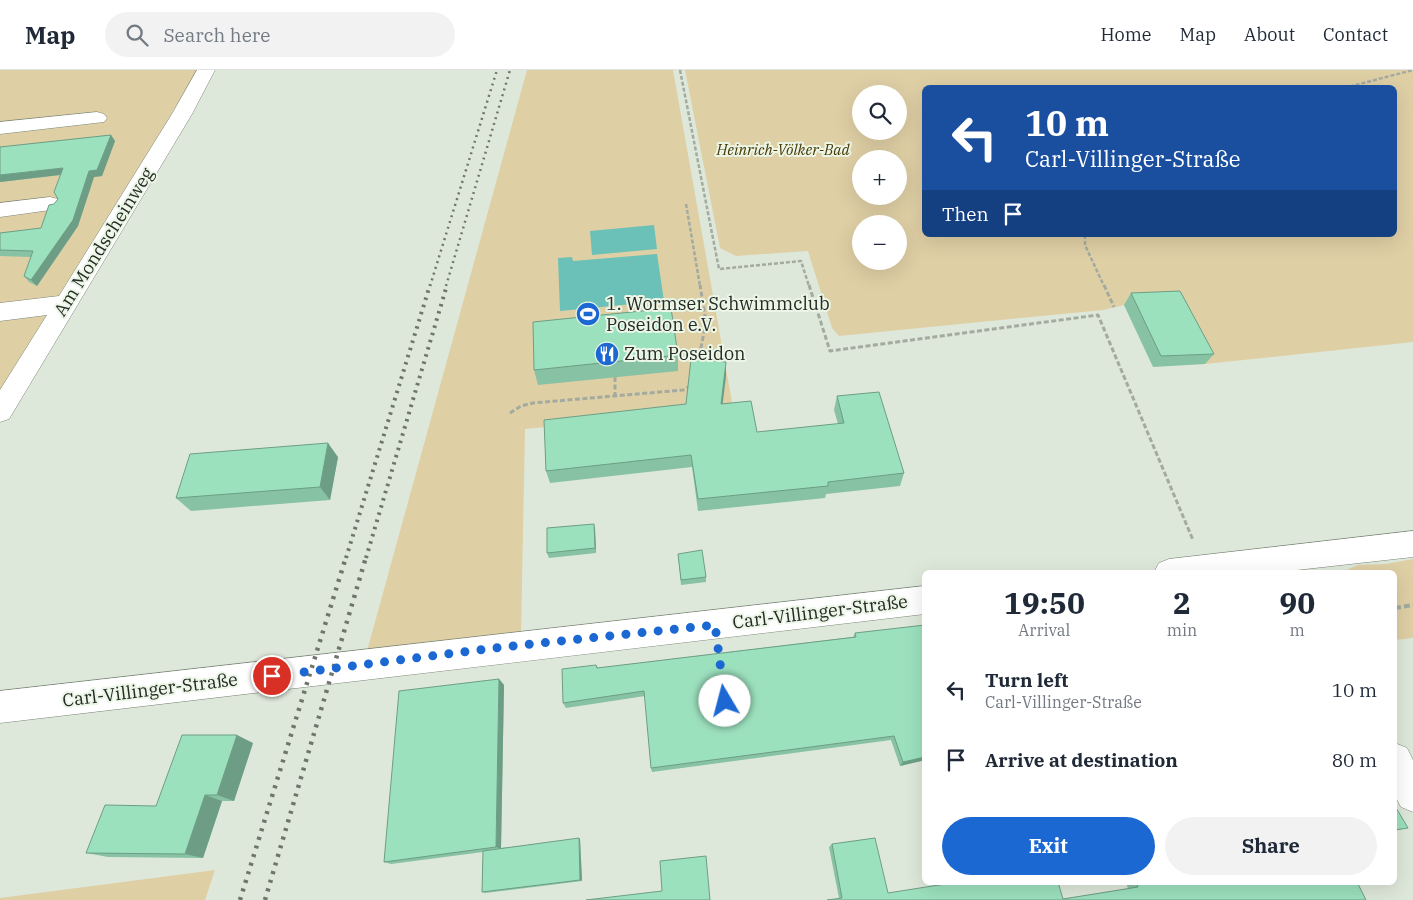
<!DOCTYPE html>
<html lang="en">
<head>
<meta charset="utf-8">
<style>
	:root { --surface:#fff; --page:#f2f2f3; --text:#1f2937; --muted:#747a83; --line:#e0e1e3; --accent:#1c68d3 }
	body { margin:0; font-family:"IBM Plex Serif",serif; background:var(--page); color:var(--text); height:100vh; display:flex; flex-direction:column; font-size:19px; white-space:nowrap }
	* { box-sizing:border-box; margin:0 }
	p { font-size:16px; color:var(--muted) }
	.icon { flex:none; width:28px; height:28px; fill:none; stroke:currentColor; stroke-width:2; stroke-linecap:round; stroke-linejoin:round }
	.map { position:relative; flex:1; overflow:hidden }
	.drawer { position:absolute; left:922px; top:500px; width:475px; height:315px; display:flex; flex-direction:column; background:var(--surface); border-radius:8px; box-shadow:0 5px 20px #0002 }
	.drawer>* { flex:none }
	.hud { position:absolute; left:922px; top:15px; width:475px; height:152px; border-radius:8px; box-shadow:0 5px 20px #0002; background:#1a4fa0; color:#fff; overflow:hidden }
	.fabs { position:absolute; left:852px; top:15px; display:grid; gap:10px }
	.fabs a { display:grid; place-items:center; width:55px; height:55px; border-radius:50%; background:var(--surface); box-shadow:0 5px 20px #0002; font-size:25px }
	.pin { position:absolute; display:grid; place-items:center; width:42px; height:42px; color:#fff; margin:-21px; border:2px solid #fff; border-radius:50%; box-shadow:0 1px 5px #0007 }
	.me { position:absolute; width:55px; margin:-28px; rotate:352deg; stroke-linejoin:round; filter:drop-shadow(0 0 4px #0008) }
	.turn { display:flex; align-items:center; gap:18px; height:105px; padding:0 20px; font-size:22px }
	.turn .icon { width:65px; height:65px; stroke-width:2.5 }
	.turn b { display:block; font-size:35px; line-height:42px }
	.then { display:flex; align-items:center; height:48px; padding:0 20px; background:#0003; gap:10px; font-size:19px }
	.eta { display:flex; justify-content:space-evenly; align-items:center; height:85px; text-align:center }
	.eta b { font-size:30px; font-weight:800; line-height:35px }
	.button { display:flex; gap:10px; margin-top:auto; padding:10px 20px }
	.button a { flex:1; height:58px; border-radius:30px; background:var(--accent); color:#fff; font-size:20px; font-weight:800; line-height:58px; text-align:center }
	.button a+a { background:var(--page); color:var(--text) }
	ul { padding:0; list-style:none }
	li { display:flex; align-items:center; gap:15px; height:70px; padding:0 20px }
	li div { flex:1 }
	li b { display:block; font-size:19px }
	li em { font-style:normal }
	header { display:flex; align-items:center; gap:30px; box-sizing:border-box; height:70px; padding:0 25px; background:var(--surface); border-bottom:1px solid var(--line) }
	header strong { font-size:24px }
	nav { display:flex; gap:28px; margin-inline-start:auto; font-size:18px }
	.search { width:350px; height:45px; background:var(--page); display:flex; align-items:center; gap:12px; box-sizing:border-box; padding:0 18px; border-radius:28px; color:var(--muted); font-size:19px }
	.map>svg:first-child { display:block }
	.green { fill:#dfcfa5; fill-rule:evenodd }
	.water { fill:#6bc1b7 }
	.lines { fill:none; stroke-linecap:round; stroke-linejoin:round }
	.minor-casing { stroke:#7c8679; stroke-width:1 }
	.path-far2 { stroke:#a3aba0; stroke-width:2.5; stroke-dasharray:4 2; stroke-linecap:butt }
	.path-far1 { stroke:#a3aba0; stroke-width:3; stroke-dasharray:5 2.5; stroke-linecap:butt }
	.path { stroke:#a3aba0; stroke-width:4; stroke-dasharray:6 3; stroke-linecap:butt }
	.minor { fill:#fff; fill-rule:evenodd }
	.rail-far2 { stroke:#6e756c; stroke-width:2.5; stroke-dasharray:2 4; stroke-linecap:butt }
	.rail-far1 { stroke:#6e756c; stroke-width:4; stroke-dasharray:2.5 5; stroke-linecap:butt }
	.rail { stroke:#6e756c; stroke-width:4.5; stroke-dasharray:3 6; stroke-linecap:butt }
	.wall { fill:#86c2a3 }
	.shaded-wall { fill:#6d9e85 }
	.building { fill:#9ce1be; stroke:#6d9e85 }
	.route { stroke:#1c68d3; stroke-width:9; stroke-dasharray:0 16.2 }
	.labels { text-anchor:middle; stroke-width:4; stroke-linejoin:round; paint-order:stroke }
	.far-park-label { font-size:15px; font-style:italic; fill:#493804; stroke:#ebf6e7 }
	.street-label { font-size:18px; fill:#262a25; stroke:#ebf6e7 }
	.poi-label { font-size:18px; fill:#262a25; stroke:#ebf6e7; text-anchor:start }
</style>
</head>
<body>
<header>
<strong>Map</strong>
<div class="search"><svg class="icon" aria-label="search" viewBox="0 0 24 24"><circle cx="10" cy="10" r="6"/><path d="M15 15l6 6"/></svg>Search here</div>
<nav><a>Home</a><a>Map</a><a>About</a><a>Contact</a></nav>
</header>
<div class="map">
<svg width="1413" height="830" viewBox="0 0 1413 830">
	<rect width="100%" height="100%" fill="#dee8da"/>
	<!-- green -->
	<g class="green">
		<path d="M0 0H198L0 329Z"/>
		<path d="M527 0H673L733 338 525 359 521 564 367 581Z"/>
		<path d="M685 0H1413V272L1205 294 1124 235 1103 240 839 266 832 258 808 181 736 186 720 178ZM925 18H1395V165H925ZM861 24H899V61H861ZM861 89H899V126H861ZM861 154H899V191H861Z"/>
		<path d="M1413 489V568L1395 570V502H1342L1358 495 1386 494Z"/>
		<path d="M215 800 205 830H0V828Z"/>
	</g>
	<!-- water -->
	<g class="water">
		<path d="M654 155 657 179 592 185 590 161Z"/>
		<path d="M657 184 664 231 560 241 558 188 572 187 573 191Z"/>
	</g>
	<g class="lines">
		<!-- minor casing -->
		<g class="minor-casing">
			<g id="minor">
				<path d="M197 0H215L192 44 9 349 0 352V320L47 245 0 251V233L59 226 172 44Z"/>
				<path d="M97 42 104 44 107 48 104 52 0 64V52Z"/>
				<path d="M50 127 58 129 61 134 58 139 0 147V133Z"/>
				<path d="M1413 461V487L1279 502H1154L1159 493 1169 489Z"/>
				<path d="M925 516V544L0 653V621Z"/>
				<path d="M1395 673 1407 678 1413 690V742L1401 737 1395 726Z"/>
			</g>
		</g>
		<!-- path-far2 -->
		<g class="path-far2">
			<path d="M680 0 719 199 801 191 809 216"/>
			<path d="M1344 18 1413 0"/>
			<path d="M686 134 700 216"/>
			<path d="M1085 165V175L1104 216"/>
		</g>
		<!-- path-far1 -->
		<g class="path-far1">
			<path d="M809 215 830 281 1098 245 1193 470"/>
			<path d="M1104 215 1114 237"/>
			<path d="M698 293 706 252 700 215"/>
			<path d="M615 307V326"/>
			<path d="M510 343 521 336 533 333 683 320 690 316"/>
		</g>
		<!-- path -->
		<path class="path" d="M1395 538 1413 535"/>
		<!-- minor -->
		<use href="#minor" class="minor"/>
		<!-- rail-far2 -->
		<g class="rail-far2">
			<path d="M430 216 497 0"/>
			<path d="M446 216 510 0"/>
		</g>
		<!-- rail-far1 -->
		<g class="rail-far1">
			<path d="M346 488 430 215"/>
			<path d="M366 488 447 215"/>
		</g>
		<!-- rail -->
		<g class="rail">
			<path d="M240 830 346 487"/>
			<path d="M265 830 366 487"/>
		</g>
	</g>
	<!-- wall -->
	<g class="wall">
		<path d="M111 65 115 71 102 106 94 107 78 156 37 216 29 212 24 206 31 187 0 186V163L41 158 58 129 60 105 0 112V77Z"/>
		<path d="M1131 223 1214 284 1205 294 1153 297 1124 235Z"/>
		<path d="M678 285V301L538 315 534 300Z"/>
		<path d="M726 292V306L722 334 757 362 838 354 834 340 837 326 904 403 900 416 826 424 825 428 698 441 692 397 550 413 546 401 686 334Z"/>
		<path d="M338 387 330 430 191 441 176 428Z"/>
		<path d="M595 458 596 483 549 488 547 483Z"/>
		<path d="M678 484 706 507V512L681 515Z"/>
		<path d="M855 563 925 690 900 696 891 670 652 702 651 698 645 626 566 638 563 633 596 595 598 598 853 567Z"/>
		<path d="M499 609 504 615 501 778 580 769 582 811 485 823 482 822 483 782 391 794 384 792Z"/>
		<path d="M253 673 234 731H222L203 788 108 787 86 783Z"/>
		<path d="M832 774 888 823 1063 829 1128 819 1126 812H1357L1366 830 839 828 829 777Z"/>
	</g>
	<!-- shaded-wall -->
	<g class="shaded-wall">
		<path d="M111 65 115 71 102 106 94 107 78 156 37 216 31 210 89 101Z"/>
		<path d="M63 98 68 104 0 112V105Z"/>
		<path d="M726 292V306L721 348V334Z"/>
		<path d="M328 373 338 387 330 430 320 417Z"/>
		<path d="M594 454 595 458 596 483 595 478Z"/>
		<path d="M499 609 504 615 501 779 496 777Z"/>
		<path d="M237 665 253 673 234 731 217 725Z"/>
		<path d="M925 687V690L900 696 903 692Z"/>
		<path d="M205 725 222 731 203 788 185 784Z"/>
		<path d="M579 768 580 769 582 811 580 810Z"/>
	</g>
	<!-- building -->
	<g class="building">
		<path d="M111 65 97 100 89 101 73 150 31 210 24 206 33 181 0 180V163L41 158 49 135 54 134 58 129 54 122 63 98 0 105V77Z"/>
		<path d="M1180 221 1214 284 1161 286 1131 223Z"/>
		<path d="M671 238 678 285 534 300 533 252Z"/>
		<path d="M691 289 726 292 721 334 751 331 757 362 844 353 837 326 879 322 904 403 828 412V416L698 429 691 385 546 401 544 350 686 334Z"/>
		<path d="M328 373 320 417 176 428 190 384Z"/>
		<path d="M594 454 595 478 547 483V458Z"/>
		<path d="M702 480 706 507 681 510 678 484Z"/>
		<path d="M925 555V687L903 692 894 666 651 698 644 621 563 633 562 599 596 595 597 598 856 567 855 563Z"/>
		<path d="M499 609 496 777 384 792 399 621Z"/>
		<path d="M182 665H237L217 725H205L185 784 86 783 105 735 156 736Z"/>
		<path d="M1395 736 1408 758 1395 760Z"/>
		<path d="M579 768 580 810 482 822 483 781Z"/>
		<path d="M875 768 888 823 958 812H1058L1063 829 1138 817 1136 812H1357L1366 830H827L842 828 832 774Z"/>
		<path d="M706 786 710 830H586L662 821 660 791Z"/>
	</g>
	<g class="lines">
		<!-- route -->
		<path class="route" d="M272 606 503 577 715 555 725 631"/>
	</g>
	<!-- icons -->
	<defs>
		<g id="stadium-disc" transform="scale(1.25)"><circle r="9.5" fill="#1c68d3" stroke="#ebf6e7"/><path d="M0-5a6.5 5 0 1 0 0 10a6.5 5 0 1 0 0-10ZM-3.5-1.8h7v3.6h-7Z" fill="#fff"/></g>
		<g id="restaurant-disc" transform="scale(1.25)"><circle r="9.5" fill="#1c68d3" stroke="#ebf6e7"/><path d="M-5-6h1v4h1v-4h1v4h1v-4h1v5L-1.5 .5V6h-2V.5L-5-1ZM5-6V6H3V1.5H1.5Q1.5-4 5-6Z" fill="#fff"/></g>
	</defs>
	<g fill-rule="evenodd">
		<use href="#stadium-disc" x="588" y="244"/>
		<use href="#restaurant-disc" x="607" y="284"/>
	</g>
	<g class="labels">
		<!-- far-park labels -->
		<g class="far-park-label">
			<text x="783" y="85">Heinrich-Völker-Bad</text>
		</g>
		<!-- street labels -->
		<g class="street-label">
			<text transform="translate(104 172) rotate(-58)" y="6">Am Mondscheinweg</text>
			<text transform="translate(820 542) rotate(-7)" y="6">Carl-Villinger-Straße</text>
			<text transform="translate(150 620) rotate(-7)" y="6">Carl-Villinger-Straße</text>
		</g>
		<!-- poi labels -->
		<g class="poi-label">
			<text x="606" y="240">1. Wormser Schwimmclub<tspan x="606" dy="21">Poseidon e.V.</tspan></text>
			<text x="624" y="290">Zum Poseidon</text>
		</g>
	</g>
</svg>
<div class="fabs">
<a><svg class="icon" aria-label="search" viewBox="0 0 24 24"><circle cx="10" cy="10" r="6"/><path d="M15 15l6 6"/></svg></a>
<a>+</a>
<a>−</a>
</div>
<div class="pin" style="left:272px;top:606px;background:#d93025"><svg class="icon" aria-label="arrive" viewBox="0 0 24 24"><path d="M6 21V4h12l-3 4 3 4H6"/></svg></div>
<svg class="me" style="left:725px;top:631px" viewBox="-20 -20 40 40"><circle r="19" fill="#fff"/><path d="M0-13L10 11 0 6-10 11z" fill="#1c68d3"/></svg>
<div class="hud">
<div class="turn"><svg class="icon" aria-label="left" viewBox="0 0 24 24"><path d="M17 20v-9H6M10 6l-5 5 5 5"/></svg><div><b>10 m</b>Carl-Villinger-Straße</div></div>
<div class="then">Then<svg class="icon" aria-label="arrive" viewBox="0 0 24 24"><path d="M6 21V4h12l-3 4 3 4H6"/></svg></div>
</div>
<section class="drawer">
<div class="eta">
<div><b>19:50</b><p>Arrival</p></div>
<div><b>2</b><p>min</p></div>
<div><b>90</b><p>m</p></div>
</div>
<ul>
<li><svg class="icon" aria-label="left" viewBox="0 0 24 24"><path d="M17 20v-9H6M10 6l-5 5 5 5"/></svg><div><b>Turn left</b><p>Carl-Villinger-Straße</p></div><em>10 m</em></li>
<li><svg class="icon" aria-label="arrive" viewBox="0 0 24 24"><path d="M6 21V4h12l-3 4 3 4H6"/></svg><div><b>Arrive at destination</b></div><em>80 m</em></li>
</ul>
<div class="button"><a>Exit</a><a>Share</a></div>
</section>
</div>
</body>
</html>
